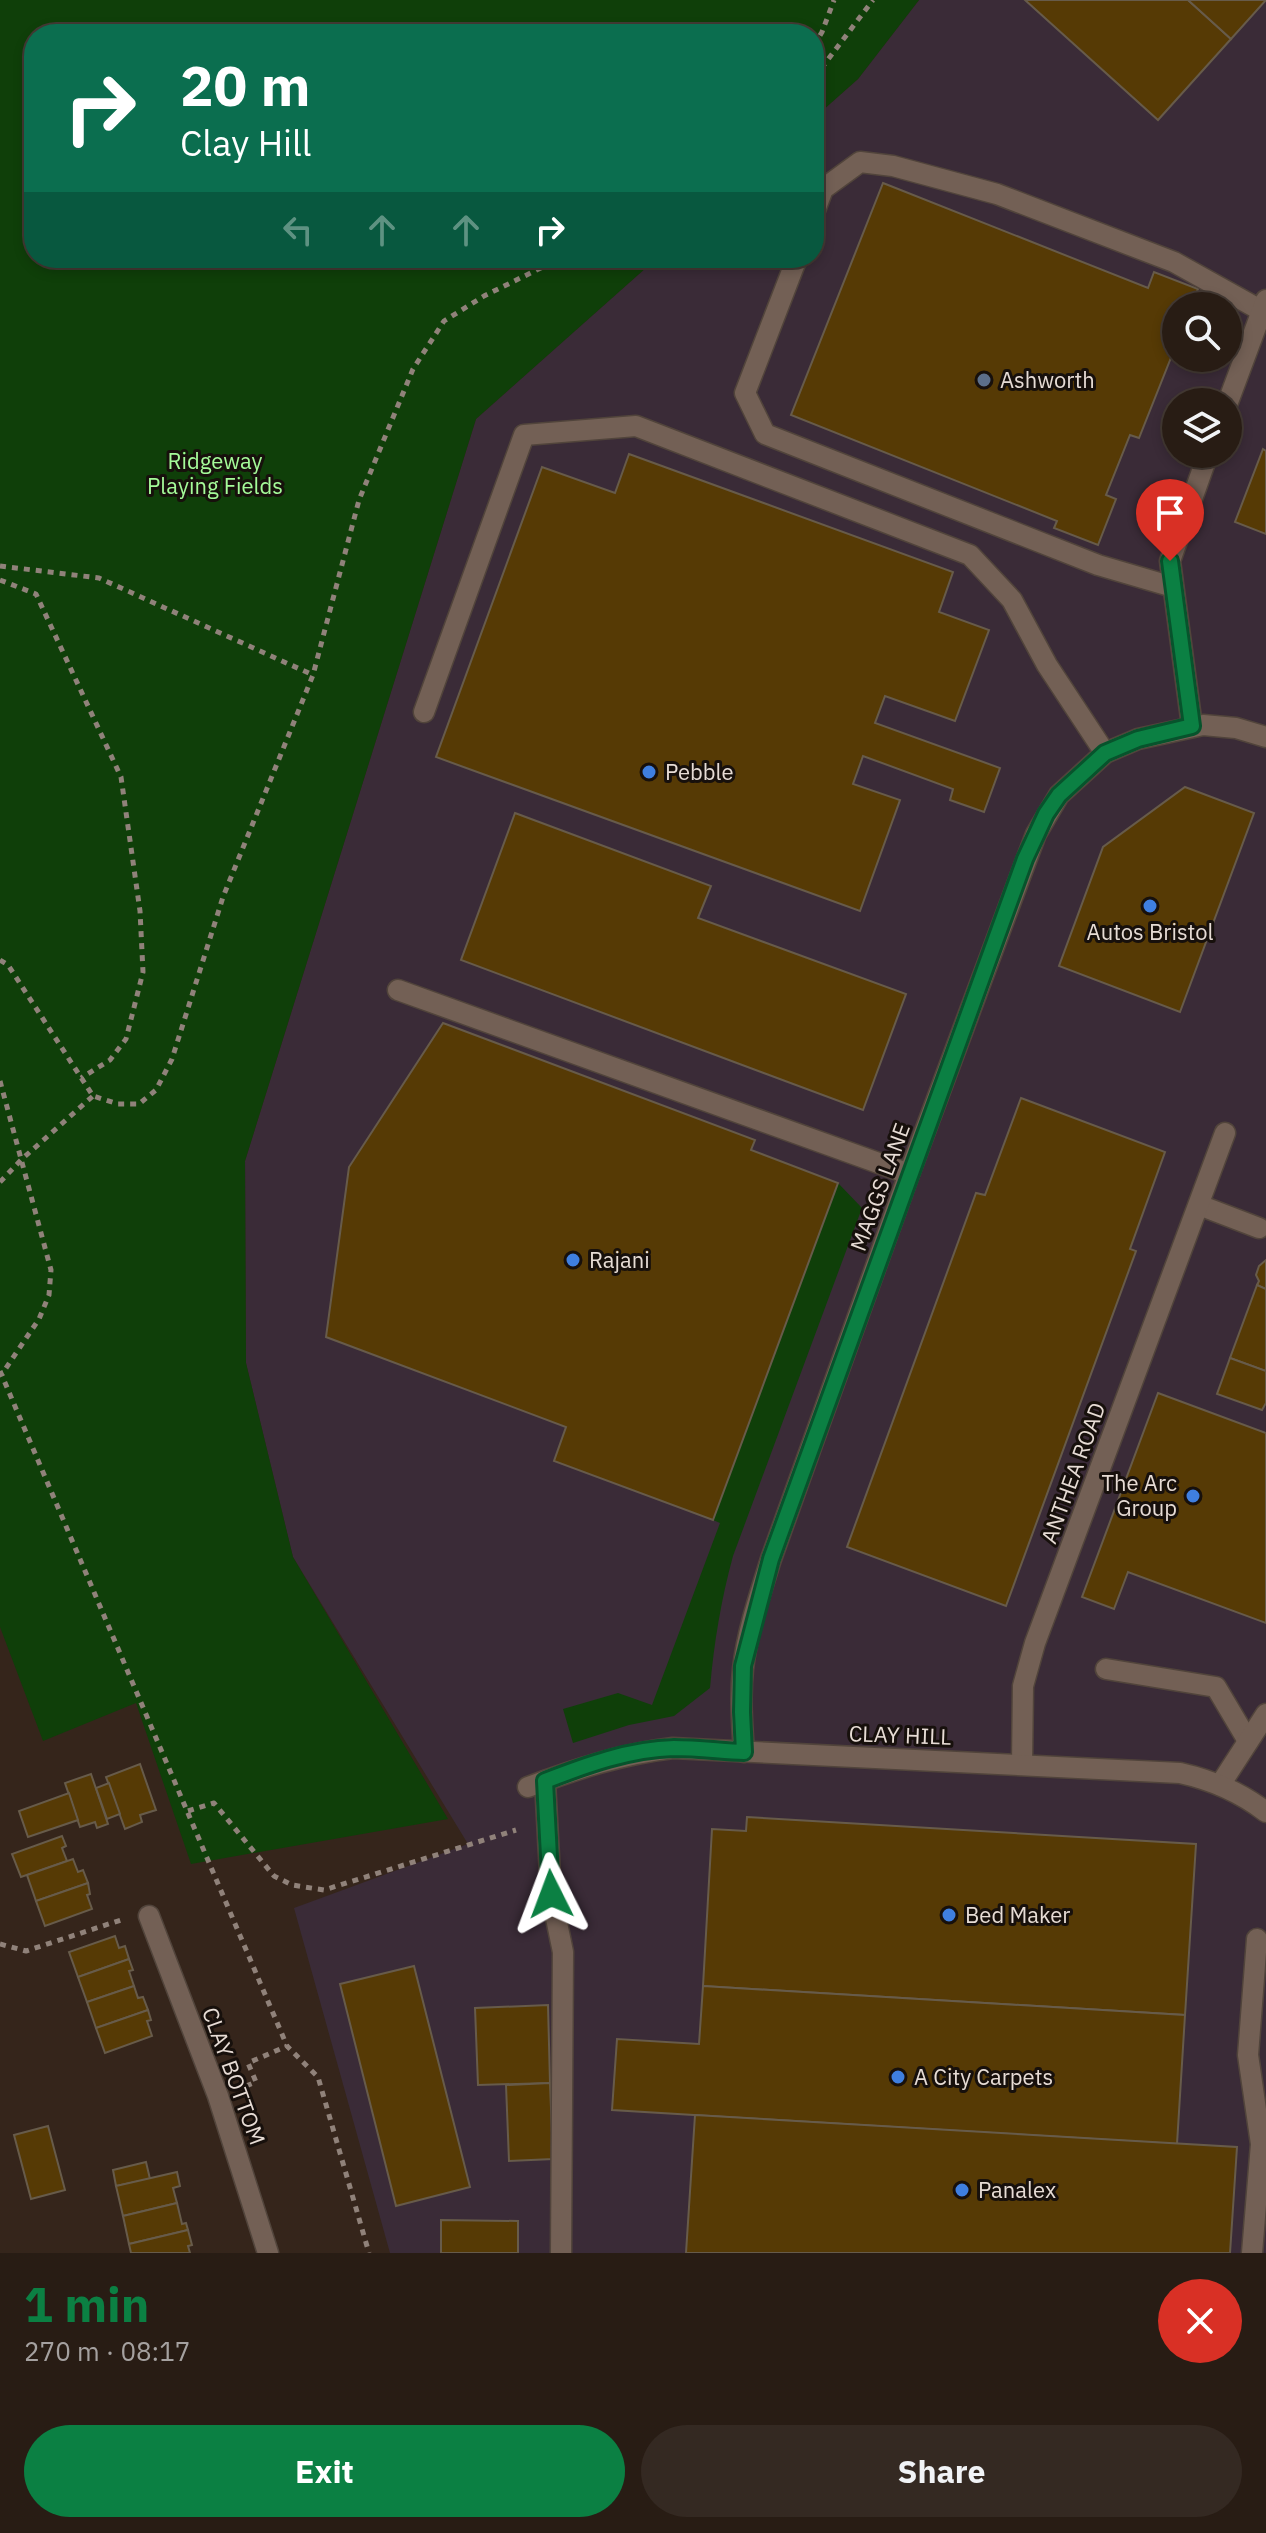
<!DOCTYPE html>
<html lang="en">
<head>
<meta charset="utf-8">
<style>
	:root { --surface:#281c14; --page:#342922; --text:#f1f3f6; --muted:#a5a1a0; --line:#443a34; --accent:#0b8043 }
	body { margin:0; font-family:"IBM Plex Sans",sans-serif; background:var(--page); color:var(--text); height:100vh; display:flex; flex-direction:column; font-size:30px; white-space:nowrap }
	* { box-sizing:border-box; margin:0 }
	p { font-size:26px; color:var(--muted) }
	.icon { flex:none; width:44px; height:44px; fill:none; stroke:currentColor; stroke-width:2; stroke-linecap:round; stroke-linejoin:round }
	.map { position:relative; height:2253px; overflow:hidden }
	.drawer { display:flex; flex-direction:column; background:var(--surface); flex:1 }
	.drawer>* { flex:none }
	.guide { position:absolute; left:24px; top:24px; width:800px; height:244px; border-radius:32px; box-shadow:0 4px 12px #0003,0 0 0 2px var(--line); background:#0b6e4f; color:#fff; overflow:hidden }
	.controls { position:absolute; left:1162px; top:292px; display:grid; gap:16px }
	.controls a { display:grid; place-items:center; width:80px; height:80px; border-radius:50%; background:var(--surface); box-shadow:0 4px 12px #0003,0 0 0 2px var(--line); font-size:40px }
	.pin { position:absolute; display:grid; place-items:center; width:68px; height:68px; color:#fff; margin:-82px -34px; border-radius:50% 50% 50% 0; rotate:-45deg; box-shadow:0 0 8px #0007 }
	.pin .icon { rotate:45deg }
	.me { position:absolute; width:88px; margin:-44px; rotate:357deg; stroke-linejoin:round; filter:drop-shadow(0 0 6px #0008) }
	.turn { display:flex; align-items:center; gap:28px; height:168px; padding:0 24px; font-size:36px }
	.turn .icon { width:104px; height:104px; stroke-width:2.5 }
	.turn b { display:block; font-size:56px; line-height:68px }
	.lanes { display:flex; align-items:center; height:76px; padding:0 24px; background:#0003; justify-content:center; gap:40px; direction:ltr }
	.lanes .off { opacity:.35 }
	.round { display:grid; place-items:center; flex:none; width:84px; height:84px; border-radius:42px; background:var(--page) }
	.headline { display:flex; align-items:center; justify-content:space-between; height:136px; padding:0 24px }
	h1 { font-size:48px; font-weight:800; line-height:60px; color:var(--accent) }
	.action { display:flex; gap:16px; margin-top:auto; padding:16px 24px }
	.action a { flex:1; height:92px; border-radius:48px; background:var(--accent); color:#fff; font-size:32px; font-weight:800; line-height:92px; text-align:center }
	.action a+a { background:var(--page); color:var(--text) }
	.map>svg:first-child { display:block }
	.industrial { fill:#3a2b37; fill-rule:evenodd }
	.green { fill:#0f3f09 }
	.building { fill:#563a05; stroke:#675b4a; stroke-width:2 }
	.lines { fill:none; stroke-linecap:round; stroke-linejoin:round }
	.lane-casing { stroke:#51443b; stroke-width:23 }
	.street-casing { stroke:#51443b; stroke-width:23 }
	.path { stroke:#90827a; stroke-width:5; stroke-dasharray:6 6; stroke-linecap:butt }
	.lane { stroke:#736055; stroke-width:20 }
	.street { stroke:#736055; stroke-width:20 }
	.route-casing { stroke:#07532c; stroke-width:20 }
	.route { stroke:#0b8043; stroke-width:14 }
	.service-dot { fill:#5c6f8a; stroke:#17100c; stroke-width:3 }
	.shop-dot { fill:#3f7fe0; stroke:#17100c; stroke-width:3 }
	.labels { text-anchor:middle; stroke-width:6; stroke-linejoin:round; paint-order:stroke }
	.poi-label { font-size:22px; fill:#e7dcd5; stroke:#17100c; text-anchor:start }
	.park-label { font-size:22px; fill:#a5fb99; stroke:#17100c }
	.street-label { font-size:22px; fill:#e7dcd5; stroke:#17100c }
</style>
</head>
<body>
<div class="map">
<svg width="1266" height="2253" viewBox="0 0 1266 2253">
	<rect width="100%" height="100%" fill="#35251b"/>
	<!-- industrial -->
	<path class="industrial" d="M919 0H1266V2253H390L294 1908 468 1844 293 1557 246 1363 245 1161 476 419 657 258H814V118L858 79ZM1176 306H1228V358H1176ZM1176 402H1228V454H1176Z"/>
	<!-- green -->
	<g class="green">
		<path d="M0 0H919L858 79 814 118V34H34V258H657L476 419 245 1161 246 1363 293 1557 448 1819 191 1864 136 1703 43 1741 0 1627Z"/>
		<path d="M838 1183 862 1208 733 1556C721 1600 714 1643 710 1688L674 1716 629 1725 573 1743 563 1709 618 1693 652 1705 720 1523 713 1520Z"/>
	</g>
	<!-- building -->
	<g class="building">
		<path d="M1025 0H1188L1231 39 1158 120Z"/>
		<path d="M1188 0H1266L1231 39Z"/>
		<path d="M883 183 1148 288 1154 272 1198 289 1191 306H1176V345L1139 438 1130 435 1106 495 1116 499 1098 545 1054 528 1057 521 791 415Z"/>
		<path d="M1263 449 1266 451V534L1235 522Z"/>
		<path d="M629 454 953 572 939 612 989 630 955 721 885 696 875 723 1000 768 984 812 950 800 953 789 863 756 853 784 900 800 860 911 436 757 542 467 615 493Z"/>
		<path d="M1185 787 1254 813 1180 1012 1059 966 1103 847Z"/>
		<path d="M515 813 711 886 698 918 906 994 863 1110 461 960Z"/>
		<path d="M443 1023 755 1140 751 1150 838 1183 713 1520 554 1461 566 1427 326 1337 349 1167Z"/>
		<path d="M1021 1098 1165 1152 1130 1249 1136 1251 1006 1606 847 1547 976 1193 985 1195Z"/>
		<path d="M1266 1260V1289L1257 1285 1259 1281 1256 1275 1259 1266Z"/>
		<path d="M1257 1285 1266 1289V1371L1230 1358Z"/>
		<path d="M1230 1358 1266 1371V1403L1262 1410 1217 1394Z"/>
		<path d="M1158 1393 1266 1433V1623L1128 1572 1114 1609 1082 1597Z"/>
		<path d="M140 1764 156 1810 140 1815 142 1822 125 1829 106 1777Z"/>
		<path d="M91 1774 108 1824 97 1828 95 1822 80 1827 65 1783Z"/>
		<path d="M109 1783 120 1814 107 1819 96 1788Z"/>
		<path d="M69 1793 78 1820 28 1837 19 1811Z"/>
		<path d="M747 1817 1196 1844 1185 2015 703 1986 712 1829 746 1831Z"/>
		<path d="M62 1836 66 1846 62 1848 67 1861 21 1877 12 1854Z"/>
		<path d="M73 1859 78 1872 83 1870 88 1883 36 1901 27 1875Z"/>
		<path d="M88 1883 90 1894 87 1895 92 1909 45 1926 36 1901Z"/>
		<path d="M115 1936 119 1948 125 1946 129 1959 78 1977 69 1952Z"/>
		<path d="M129 1959 133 1970 129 1971 134 1986 87 2002 78 1977Z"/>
		<path d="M414 1966 470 2187 396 2206 340 1984Z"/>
		<path d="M134 1986 138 1998 143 1997 148 2010 96 2028 87 2002Z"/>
		<path d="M703 1986 1185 2015 1177 2144 612 2110 617 2039 699 2044Z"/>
		<path d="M548 2005 550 2083 478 2085 475 2008Z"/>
		<path d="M148 2010 151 2020 147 2021 152 2036 105 2053 96 2028Z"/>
		<path d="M550 2083 553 2159 509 2161 506 2085Z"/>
		<path d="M695 2115 1237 2147 1230 2253H686Z"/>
		<path d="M48 2126 65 2190 31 2199 14 2135Z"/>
		<path d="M146 2162 150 2179 116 2186 113 2170Z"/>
		<path d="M177 2172 180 2186 173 2188 177 2203 123 2216 116 2186Z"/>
		<path d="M177 2203 182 2224 186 2223 188 2230 129 2244 123 2216Z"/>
		<path d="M441 2220 518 2221V2253H441Z"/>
		<path d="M188 2230 192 2245 188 2246 190 2253H131L129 2244Z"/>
	</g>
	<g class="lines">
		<!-- lane casing -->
		<g class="lane-casing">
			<g id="lane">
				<path d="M814 213 823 189 860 162 893 166 997 194 1174 262 1262 311"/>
				<path d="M797 258 745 393 765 434 1098 565 1173 587"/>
				<path d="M424 712 524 435 636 426 970 555 1012 600 1047 665 1105 753"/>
				<path d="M398 990 909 1174"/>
				<path d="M1106 1669 1216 1687 1248 1741"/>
				<path d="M545 1781 551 1894 563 1952 561 2253"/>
				<path d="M1220 1785 1266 1714"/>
				<path d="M1252 2253 1261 2144 1248 2055 1257 1939"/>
			</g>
		</g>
		<!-- street casing -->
		<g class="street-casing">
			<g id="street">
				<path d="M1228 402 1266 300"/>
				<path d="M1192 726 1170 561 1208 454"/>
				<path d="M1199 1205 1259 1228"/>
				<path d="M744 1752C742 1724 740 1697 743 1669 747 1632 760 1594 771 1559L909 1174 1036 834 1059 795 1105 753 1138 739 1203 725 1236 728 1266 737"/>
				<path d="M1022 1764 1023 1686 1035 1643 1225 1133"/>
				<path d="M528 1787C576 1769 622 1754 673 1748L1180 1773C1212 1780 1240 1792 1266 1812"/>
				<path d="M149 1916 218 2096 268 2253"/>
			</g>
		</g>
		<!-- path -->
		<g class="path">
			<path d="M814 46 822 32 834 0"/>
			<path d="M814 78 873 0"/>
			<path d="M0 566 99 578 313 675"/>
			<path d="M0 580 36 594 121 777 140 911 143 972 126 1039 110 1060 81 1078"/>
			<path d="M0 960 8 965 93 1096 118 1104H139L156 1090 172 1059 223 897 313 675 359 500 413 369 444 321 484 296 561 258"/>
			<path d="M0 1081 51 1270 49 1295 39 1319 2 1374"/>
			<path d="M0 1182 22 1159 93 1096"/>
			<path d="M0 1371 287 2046 318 2077 369 2253"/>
			<path d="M188 1811 214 1803 274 1876 292 1885 324 1890 516 1830"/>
			<path d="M0 1944 26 1951 121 1920"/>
			<path d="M246 2086 256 2082 248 2063 287 2046"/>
		</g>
		<!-- lane -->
		<use href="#lane" class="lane"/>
		<!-- street -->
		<use href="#street" class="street"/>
	</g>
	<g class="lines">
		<!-- route casing -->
		<g class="route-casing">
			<path id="route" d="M551 1894 545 1781C586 1765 630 1749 674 1748 697 1748 721 1751 744 1752L742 1712 743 1666 771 1559 1025 859 1046 814 1059 795 1105 753 1138 739 1192 726 1170 561"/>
		</g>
		<!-- route -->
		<use href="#route" class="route"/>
	</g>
	<!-- markers -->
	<circle class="service-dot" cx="984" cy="380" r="8"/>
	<g class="shop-dot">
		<circle cx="649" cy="772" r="8"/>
		<circle cx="1150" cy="906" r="8"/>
		<circle cx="573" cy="1260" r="8"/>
		<circle cx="1193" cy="1496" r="8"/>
		<circle cx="949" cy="1915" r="8"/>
		<circle cx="898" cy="2077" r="8"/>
		<circle cx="962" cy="2190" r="8"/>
	</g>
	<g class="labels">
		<!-- poi labels -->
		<g class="poi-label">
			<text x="1000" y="388">Ashworth</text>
			<text x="665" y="780">Pebble</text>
			<text x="1150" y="940" text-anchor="middle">Autos Bristol</text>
			<text x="589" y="1268">Rajani</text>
			<text x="1177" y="1491" text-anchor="end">The Arc<tspan x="1177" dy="25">Group</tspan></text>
			<text x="965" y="1923">Bed Maker</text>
			<text x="914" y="2085">A City Carpets</text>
			<text x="978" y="2198">Panalex</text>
		</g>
		<!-- park labels -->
		<g class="park-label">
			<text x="215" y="469">Ridgeway<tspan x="215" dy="25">Playing Fields</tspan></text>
		</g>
		<!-- street labels -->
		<g class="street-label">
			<text transform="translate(880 1187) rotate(-70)" y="8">MAGGS LANE</text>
			<text transform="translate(1073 1473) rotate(-70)" y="8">ANTHEA ROAD</text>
			<text transform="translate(900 1735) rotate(2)" y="8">CLAY HILL</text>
			<text transform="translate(234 2076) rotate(70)" y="8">CLAY BOTTOM</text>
		</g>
	</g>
</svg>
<div class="controls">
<a><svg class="icon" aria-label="search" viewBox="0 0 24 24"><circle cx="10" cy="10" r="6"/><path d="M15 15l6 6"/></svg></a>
<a><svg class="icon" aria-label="layers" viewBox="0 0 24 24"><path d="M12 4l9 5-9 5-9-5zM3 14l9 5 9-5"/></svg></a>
</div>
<div class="pin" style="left:1170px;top:561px;background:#d93025"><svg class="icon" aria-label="arrive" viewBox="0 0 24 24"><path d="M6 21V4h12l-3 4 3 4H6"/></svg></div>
<svg class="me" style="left:551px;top:1894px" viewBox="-20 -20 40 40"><path d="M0-17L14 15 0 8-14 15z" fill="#0b8043" stroke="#fff" stroke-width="4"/></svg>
<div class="guide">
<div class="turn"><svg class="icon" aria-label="right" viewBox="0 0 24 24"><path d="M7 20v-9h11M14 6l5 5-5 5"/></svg><div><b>20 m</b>Clay Hill</div></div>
<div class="lanes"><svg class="icon off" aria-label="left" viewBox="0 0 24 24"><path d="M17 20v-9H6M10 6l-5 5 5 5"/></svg><svg class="icon off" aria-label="ahead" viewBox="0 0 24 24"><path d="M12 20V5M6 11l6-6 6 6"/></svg><svg class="icon off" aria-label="ahead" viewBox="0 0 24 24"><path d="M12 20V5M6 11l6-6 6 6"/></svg><svg class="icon" aria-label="right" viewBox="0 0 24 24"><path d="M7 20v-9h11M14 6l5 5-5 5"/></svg></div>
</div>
</div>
<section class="drawer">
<div class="headline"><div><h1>1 min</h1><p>270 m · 08:17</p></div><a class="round" style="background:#d93025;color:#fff"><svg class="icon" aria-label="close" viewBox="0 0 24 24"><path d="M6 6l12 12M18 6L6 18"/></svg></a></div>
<div class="action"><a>Exit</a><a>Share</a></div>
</section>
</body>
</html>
